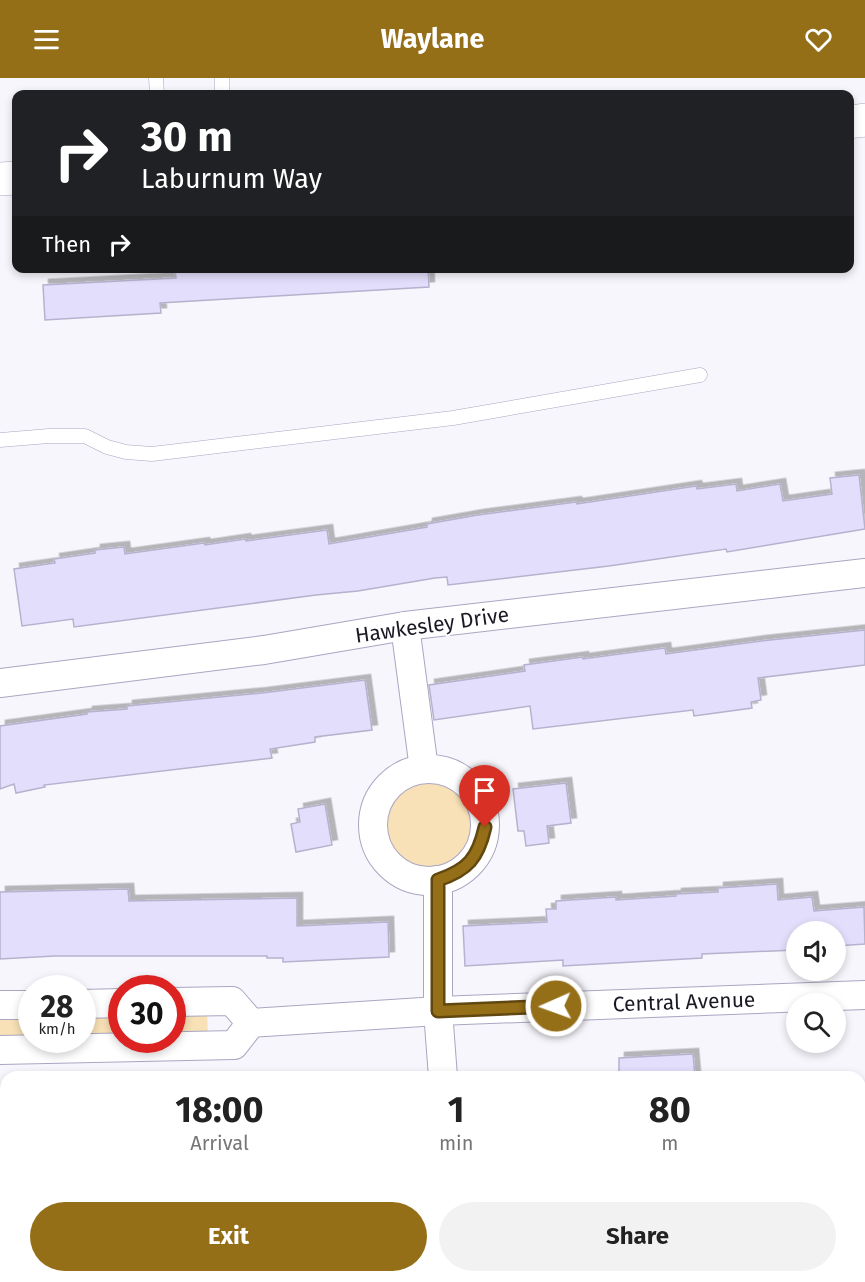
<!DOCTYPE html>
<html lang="en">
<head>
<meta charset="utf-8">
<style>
	:root { --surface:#fff; --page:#f2f2f2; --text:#222; --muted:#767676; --accent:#956f18 }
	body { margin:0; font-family:"Fira Sans",sans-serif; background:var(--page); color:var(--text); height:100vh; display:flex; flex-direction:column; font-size:22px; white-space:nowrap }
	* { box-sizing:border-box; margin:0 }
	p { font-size:20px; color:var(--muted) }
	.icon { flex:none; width:33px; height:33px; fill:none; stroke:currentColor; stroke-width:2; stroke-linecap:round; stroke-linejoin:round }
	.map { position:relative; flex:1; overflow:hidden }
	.panel { position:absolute; left:0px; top:993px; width:866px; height:212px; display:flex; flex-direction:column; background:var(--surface); border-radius:18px 18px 0 0; box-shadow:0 3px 9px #0003 }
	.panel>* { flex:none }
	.hud { position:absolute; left:12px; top:12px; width:842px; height:183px; border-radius:12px; box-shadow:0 3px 9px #0003; background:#202124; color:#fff; overflow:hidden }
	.buttons { position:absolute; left:786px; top:843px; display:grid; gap:12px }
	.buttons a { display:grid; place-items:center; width:60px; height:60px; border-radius:50%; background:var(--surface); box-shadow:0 3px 9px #0003; font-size:30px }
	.speed { position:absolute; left:18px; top:897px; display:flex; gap:12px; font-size:30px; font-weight:700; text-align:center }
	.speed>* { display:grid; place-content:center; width:78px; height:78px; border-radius:50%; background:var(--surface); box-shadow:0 3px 9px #0003; line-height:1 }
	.speed small { font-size:15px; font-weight:400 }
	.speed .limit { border:9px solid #d22; background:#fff; color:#111 }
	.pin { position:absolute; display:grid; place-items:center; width:51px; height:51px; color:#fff; margin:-62px -26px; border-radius:50% 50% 50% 0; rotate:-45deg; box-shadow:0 0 6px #0007 }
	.pin .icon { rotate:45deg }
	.me { position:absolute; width:66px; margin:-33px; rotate:268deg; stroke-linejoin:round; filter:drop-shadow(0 0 4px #0008) }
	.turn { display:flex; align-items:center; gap:21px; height:126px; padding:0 30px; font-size:27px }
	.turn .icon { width:78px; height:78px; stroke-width:2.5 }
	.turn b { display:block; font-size:42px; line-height:51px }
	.then { display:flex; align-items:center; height:57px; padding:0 30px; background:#0003; gap:12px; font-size:22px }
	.eta { display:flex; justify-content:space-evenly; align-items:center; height:102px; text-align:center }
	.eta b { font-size:36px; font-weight:700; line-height:42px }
	.action { display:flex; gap:12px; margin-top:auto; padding:12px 30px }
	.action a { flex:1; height:69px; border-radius:36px; background:var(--accent); color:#fff; font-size:24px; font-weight:700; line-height:69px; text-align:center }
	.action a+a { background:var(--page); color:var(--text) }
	header { display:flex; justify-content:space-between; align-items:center; height:78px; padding:0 30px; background:var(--accent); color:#fff; font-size:27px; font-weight:700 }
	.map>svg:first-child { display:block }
	.green { fill:#f8e1b6 }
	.building { fill:#e2defb; stroke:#b6b2ce; stroke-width:1.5; filter:url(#shadow) }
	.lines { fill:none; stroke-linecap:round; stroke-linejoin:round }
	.service-casing { stroke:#aaa6c2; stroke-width:15 }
	.minor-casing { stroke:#aaa6c2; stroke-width:30 }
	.tertiary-casing { stroke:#aaa6c2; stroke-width:34 }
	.service { stroke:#fff; stroke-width:14 }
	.minor { stroke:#fff; stroke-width:28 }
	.tertiary { stroke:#fff; stroke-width:33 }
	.route-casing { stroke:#614810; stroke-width:15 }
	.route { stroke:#956f18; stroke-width:10 }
	.labels { text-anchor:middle; stroke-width:4.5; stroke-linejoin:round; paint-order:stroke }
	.street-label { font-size:21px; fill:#1a1823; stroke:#fff }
</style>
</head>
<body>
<header><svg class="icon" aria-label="menu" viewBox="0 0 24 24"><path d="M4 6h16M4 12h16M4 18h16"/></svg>Waylane<svg class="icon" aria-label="heart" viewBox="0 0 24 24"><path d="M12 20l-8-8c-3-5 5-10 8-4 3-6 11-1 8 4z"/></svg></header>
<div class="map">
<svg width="865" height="1204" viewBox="0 0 865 1204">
	<defs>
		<filter id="shadow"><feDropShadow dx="5.5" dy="-5.5" stdDeviation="0" flood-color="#0004"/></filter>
	</defs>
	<rect width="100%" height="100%" fill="#f7f6fc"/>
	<!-- green -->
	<g class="green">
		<circle cx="429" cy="748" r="48"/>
		<path d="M207 929 208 963 0 962V937L31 935 32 962H82L83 933 121 932 122 962H172L173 930Z"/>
	</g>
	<!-- building -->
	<g class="building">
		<path d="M190 190H428L429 209 160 225 161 235 45 242 43 207 176 200 175 191Z"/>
		<path d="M859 397 865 451 727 474 726 471 609 488 448 507 447 499 435 500 358 513 316 517 74 549 73 541 22 548 14 491 55 485 54 481 95 475V472L124 469 125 476 204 465 205 467 245 461 246 463 327 452 329 466 427 449V446L478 437 576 424 577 426 696 408 697 411 736 406 737 413 780 406 783 423 832 416 830 400Z"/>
		<path d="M865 552V587L758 600 761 622 751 624 752 630 694 638 693 632 533 651 530 628 434 642 429 607 525 593 524 587 583 579V581L665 570 666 576 761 563Z"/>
		<path d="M365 602 372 652 315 659V664L270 671 272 680 44 707 45 709 16 715 14 706 0 711V648L87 636V634L127 631V628L262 615Z"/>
		<path d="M566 705 571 745 547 748 549 765 526 768 524 753H518L513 711Z"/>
		<path d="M325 726 332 767 296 774 291 746 300 744 298 731Z"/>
		<path d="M777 806 778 822 812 819 814 833 864 829 865 866 836 868V854H796V872L702 876V880L563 888V882L465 888 463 848 547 844 546 831H556V823L616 819V822L676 818V816L718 814V810Z"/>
		<path d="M128 811 129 823 297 820V848L388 844 389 879 283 884V880H267V878H55L0 881V814Z"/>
		<path d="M693 976 695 999H619V980Z"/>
	</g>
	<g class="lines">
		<!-- service casing -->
		<g class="service-casing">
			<g id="service">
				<path d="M156 0 157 16"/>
				<path d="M222 16V0"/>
				<path d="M0 362 49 358H85L107 369 126 374 152 376 453 340 700 297"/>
			</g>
		</g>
		<!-- minor casing -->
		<g class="minor-casing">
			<g id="minor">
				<path d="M405 548 424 691"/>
				<path d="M0 605 264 572 405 548 865 495"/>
				<circle cx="429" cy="747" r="56"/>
				<path d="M438 802V933L443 999"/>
				<path d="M172 924 232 923 251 945"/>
				<path d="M82 926 122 925"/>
				<path d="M0 927H32"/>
				<path d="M0 972 234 967 251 945 438 933 865 917"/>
				<path d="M443 1204 444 1198"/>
			</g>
		</g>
		<!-- tertiary casing -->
		<g class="tertiary-casing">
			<g id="tertiary">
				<path d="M849 44 865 42"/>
				<path d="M0 101 16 100"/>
			</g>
		</g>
		<!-- service -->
		<use href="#service" class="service"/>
		<!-- minor -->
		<use href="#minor" class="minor"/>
		<!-- tertiary -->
		<use href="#tertiary" class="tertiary"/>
	</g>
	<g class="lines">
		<!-- route casing -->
		<g class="route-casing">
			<path id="route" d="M485 749C478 780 468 792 438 802V933L556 928"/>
		</g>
		<!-- route -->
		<use href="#route" class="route"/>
	</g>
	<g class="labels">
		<!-- street labels -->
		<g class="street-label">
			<text transform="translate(432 547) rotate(-8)" y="7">Hawkesley Drive</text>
			<text transform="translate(684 924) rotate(-2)" y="7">Central Avenue</text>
		</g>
	</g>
</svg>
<div class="buttons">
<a><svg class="icon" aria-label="sound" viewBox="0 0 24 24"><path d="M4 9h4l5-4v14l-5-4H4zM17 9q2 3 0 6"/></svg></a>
<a><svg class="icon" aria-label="search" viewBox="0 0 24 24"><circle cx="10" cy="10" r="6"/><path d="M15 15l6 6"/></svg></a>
</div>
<div class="speed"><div>28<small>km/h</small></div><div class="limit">30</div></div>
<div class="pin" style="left:485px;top:749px;background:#d93025"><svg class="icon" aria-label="arrive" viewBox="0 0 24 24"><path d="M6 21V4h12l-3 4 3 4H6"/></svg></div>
<svg class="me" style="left:556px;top:928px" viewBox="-20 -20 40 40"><circle r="17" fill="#956f18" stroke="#fff" stroke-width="3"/><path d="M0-11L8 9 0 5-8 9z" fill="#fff"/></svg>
<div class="hud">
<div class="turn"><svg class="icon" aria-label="right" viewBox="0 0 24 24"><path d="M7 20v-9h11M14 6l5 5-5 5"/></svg><div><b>30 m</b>Laburnum Way</div></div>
<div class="then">Then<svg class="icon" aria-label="right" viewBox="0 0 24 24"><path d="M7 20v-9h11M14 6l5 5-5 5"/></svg></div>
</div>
<section class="panel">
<div class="eta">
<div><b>18:00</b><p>Arrival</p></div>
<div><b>1</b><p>min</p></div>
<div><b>80</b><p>m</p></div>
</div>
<div class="action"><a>Exit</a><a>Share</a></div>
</section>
</div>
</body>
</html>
